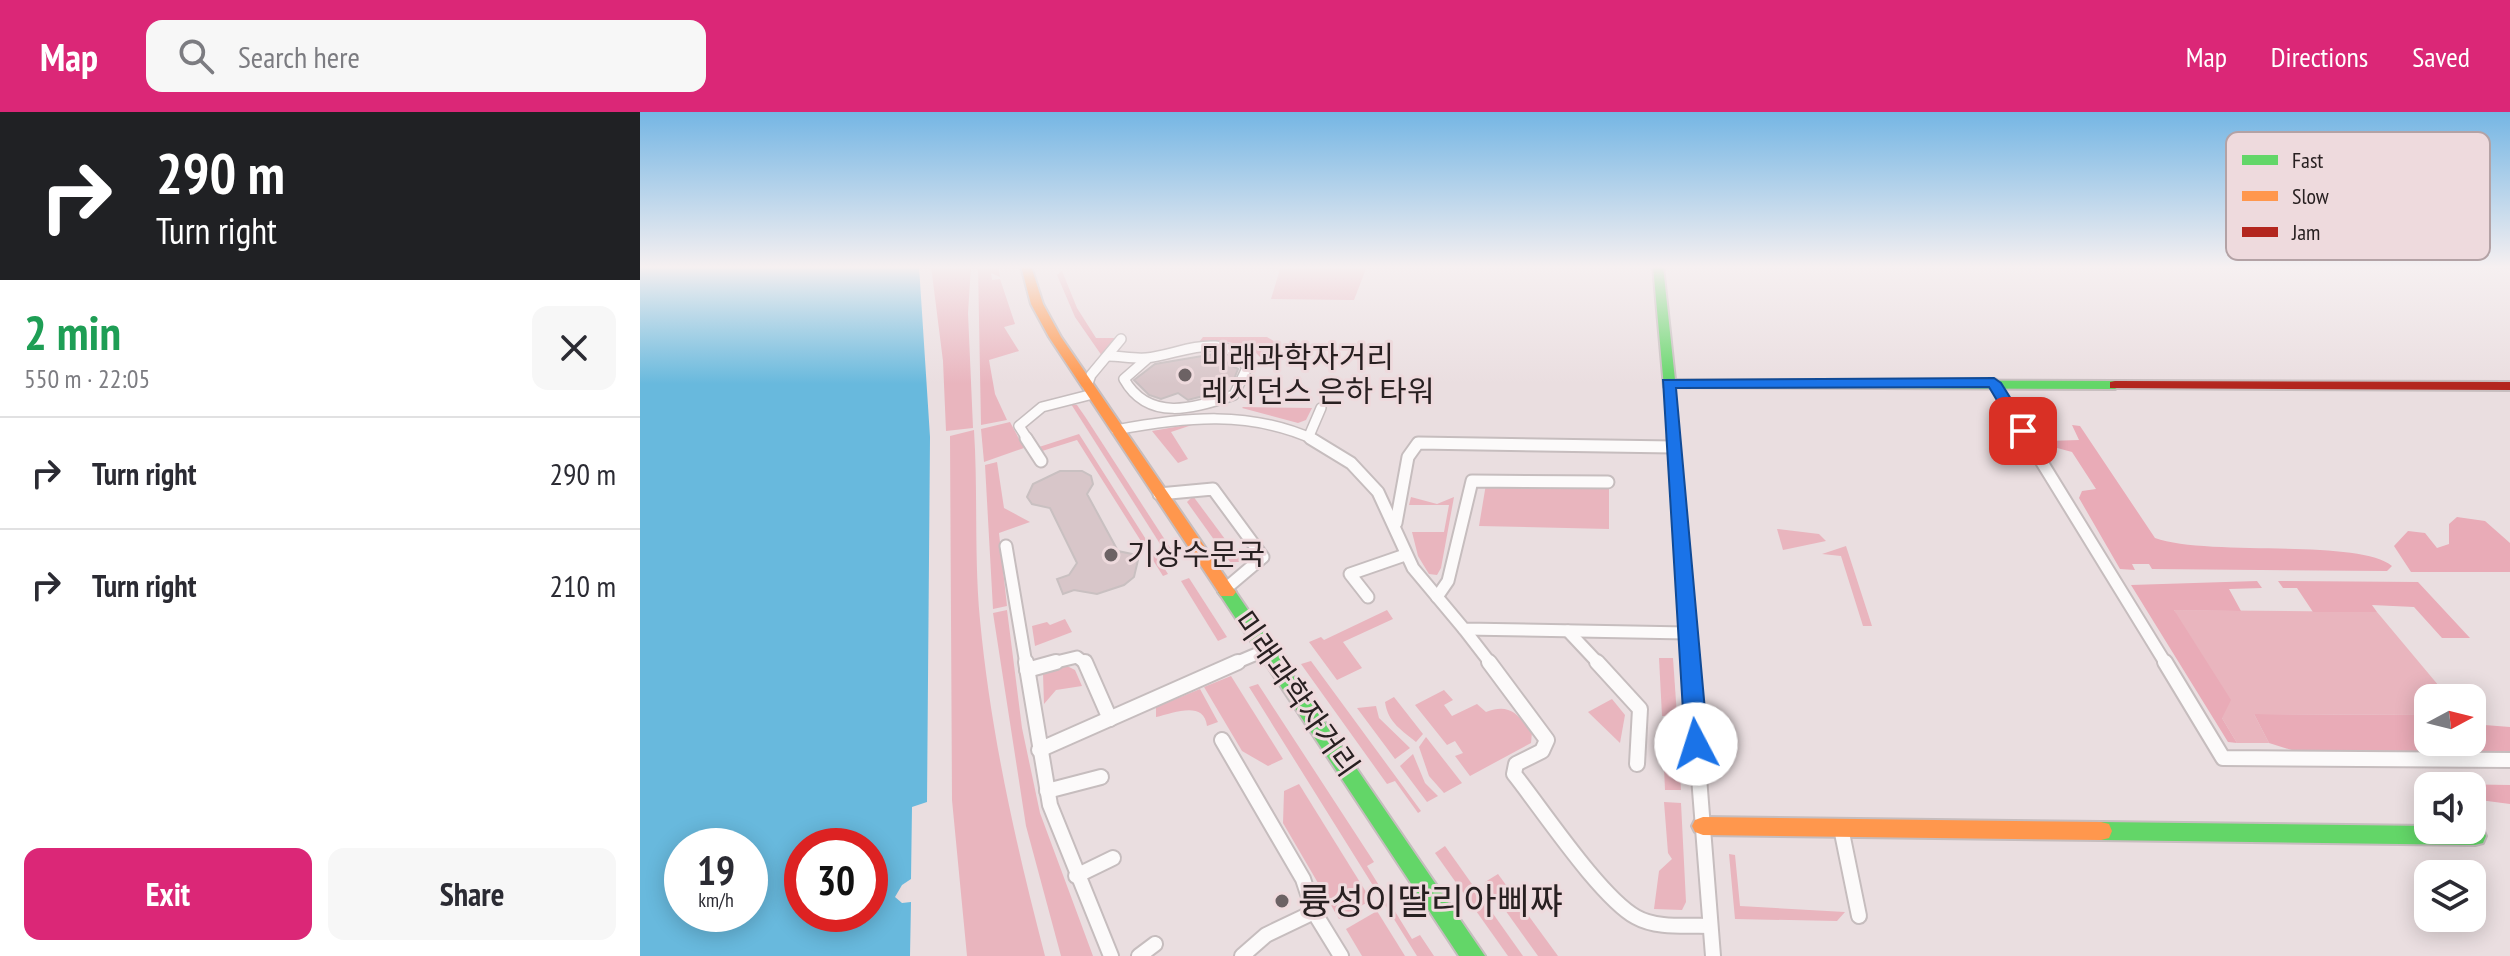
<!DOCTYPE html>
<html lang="en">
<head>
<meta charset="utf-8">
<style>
	:root { --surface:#fff; --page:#f7f7f7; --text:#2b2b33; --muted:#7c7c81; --line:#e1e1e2; --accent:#db2777 }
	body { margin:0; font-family:"PT Sans Narrow","Noto Sans KR",sans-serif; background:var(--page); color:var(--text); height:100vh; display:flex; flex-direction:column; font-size:30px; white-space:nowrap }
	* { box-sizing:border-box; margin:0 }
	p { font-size:26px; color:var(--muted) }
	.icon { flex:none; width:44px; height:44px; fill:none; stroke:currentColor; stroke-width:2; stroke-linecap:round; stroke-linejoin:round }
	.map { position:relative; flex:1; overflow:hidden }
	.panel { display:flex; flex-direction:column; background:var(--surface); width:640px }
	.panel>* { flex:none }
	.hud { background:#202124; color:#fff; overflow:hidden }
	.needle { width:52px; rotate:83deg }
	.fabs { position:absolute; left:1774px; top:572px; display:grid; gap:16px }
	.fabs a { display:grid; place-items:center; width:72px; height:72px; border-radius:16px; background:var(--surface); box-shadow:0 4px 20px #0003; font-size:40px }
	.speed { position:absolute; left:24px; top:716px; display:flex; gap:16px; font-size:40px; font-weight:700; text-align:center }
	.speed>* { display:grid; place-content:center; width:104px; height:104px; border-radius:50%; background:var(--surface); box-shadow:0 4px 20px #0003; line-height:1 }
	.speed small { font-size:20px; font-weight:400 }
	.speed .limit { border:12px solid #d22; background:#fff; color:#111 }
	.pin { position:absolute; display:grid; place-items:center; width:68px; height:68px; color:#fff; margin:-34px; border-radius:16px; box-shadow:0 4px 12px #0006 }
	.me { position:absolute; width:88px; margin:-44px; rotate:355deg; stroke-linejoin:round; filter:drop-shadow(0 0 6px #0008) }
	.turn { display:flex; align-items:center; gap:28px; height:168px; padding:0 24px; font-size:36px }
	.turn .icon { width:104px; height:104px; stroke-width:2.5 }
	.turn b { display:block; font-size:56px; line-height:68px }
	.round { display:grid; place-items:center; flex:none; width:84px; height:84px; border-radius:16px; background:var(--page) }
	.head { display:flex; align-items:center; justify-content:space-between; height:136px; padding:0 24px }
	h1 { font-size:48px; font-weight:700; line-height:60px; color:#1e9e55 }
	.button { display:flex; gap:16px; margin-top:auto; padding:16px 24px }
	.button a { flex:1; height:92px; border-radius:16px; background:var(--accent); color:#fff; font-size:32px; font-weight:700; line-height:92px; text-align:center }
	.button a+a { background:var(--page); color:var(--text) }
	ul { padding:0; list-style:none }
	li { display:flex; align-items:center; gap:24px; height:112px; padding:0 24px; border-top:2px solid var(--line) }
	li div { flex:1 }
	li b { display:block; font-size:30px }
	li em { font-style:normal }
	header { display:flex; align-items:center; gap:48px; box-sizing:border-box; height:112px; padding:0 40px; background:var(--accent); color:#fff }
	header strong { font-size:38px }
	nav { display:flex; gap:44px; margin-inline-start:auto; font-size:28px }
	.search { width:560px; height:72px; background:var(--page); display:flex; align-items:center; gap:20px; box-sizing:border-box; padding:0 28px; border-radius:16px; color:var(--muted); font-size:30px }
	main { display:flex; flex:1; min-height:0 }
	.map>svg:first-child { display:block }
	.green { fill:#e9b5be }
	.forest { fill:#e9abb7 }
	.water { fill:#68b9dd; fill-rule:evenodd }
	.building { fill:#d8c6c9; stroke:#c9c0c1; stroke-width:2 }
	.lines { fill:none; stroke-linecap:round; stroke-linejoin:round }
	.street-far2-casing { stroke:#c6bdbe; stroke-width:12 }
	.street-far1-casing { stroke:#c6bdbe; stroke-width:15 }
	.street-casing { stroke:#c6bdbe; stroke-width:18 }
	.fast-casing { stroke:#c6bdbe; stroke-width:4 }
	.slow-casing { stroke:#c6bdbe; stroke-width:4 }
	.jam-casing { stroke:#c6bdbe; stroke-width:4 }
	.street-far2 { stroke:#fcfafa; stroke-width:9 }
	.street-far1 { stroke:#fcfafa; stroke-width:11 }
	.street { stroke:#fcfafa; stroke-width:14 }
	.fast { fill:#63d668; fill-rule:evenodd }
	.slow { fill:#ff974d; fill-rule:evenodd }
	.jam { fill:#b3261e; fill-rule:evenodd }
	.route { fill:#1a73e8; stroke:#114b97; stroke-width:2 }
	.poi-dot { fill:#6c6264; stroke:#eedadd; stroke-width:3 }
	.labels { text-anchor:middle; stroke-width:6; stroke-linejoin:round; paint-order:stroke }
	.poi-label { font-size:30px; fill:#282021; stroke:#eedadd; text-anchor:start }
	.street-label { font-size:30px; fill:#282021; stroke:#eedadd }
	.near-poi-label { font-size:36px; fill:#282021; stroke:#eedadd; text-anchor:start }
	.key { fill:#eedadd; stroke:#b3a2a5; stroke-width:2 }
	.key-label { font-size:22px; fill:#282021 }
</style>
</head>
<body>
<header>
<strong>Map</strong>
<div class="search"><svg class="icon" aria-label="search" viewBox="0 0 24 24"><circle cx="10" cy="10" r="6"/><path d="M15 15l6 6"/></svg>Search here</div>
<nav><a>Map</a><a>Directions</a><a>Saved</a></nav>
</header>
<main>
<section class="panel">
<div class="hud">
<div class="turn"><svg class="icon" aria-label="right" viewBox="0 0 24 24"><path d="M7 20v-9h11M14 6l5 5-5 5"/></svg><div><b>290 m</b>Turn right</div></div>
</div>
<div class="head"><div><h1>2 min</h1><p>550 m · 22:05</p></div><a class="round"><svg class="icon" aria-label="close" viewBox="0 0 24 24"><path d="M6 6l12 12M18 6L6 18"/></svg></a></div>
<ul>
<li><svg class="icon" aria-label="right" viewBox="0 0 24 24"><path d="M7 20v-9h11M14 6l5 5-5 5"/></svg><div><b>Turn right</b></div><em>290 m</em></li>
<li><svg class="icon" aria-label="right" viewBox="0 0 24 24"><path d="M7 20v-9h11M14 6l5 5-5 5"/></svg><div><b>Turn right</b></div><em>210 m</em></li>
</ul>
<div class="button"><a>Exit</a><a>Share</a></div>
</section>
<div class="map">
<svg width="1870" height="844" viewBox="0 0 1870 844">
	<rect width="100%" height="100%" fill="#eadee0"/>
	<!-- green -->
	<g class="green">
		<path d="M291 154H331L328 201 333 316 306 319 303 249Z"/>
		<path d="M338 154H358L360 165 351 161 352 168 360 167 375 212 364 215 379 239 349 248 355 282 367 308 341 313Z"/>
		<path d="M641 154H727L714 188 631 187Z"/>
		<path d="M422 159 437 196 456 226H477L462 244 435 205 417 163Z"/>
		<path d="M563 225H627L637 231 630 245H620C606 228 579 229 559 230Z"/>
		<path d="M431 292 437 293 446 306 538 448 536 457Z"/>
		<path d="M602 296 603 295 672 296 666 308 658 311Z"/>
		<path d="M370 310 384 336 344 350 341 317Z"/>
		<path d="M558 311 531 320 548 347 538 351 512 319Z"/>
		<path d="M334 318C338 381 334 445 340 508 351 623 376 733 405 844H327L312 688 310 324Z"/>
		<path d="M439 322 528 462 523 464 437 328 399 340 396 336Z"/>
		<path d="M357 350 364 396 390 410 359 421 367 494 353 497 345 353Z"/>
		<path d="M846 372 969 375V417L839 414Z"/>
		<path d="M553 384 602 450H590L547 390Z"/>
		<path d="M771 385 797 392 814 385 801 456 797 463 789 462 778 444 772 420H804L809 393H769Z"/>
		<path d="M1137 417 1179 422 1186 429 1143 438Z"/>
		<path d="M1206 434 1232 514H1223L1201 444 1182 442Z"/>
		<path d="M549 466 587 525 578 529 541 469Z"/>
		<path d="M367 498 382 616 400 701 453 844H421L386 714 353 501Z"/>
		<path d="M747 498 753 507 703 530 722 556 697 568 669 530 681 525 684 528Z"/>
		<path d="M1534 498 1737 500 1809 586H1788V603L1614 602 1629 631H1597L1582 606Z"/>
		<path d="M425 507 432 520 395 534 392 514 407 510 410 513Z"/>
		<path d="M1019 546H1033L1037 604H1022Z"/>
		<path d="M671 549 781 699 778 701 755 669 747 672 661 552Z"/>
		<path d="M425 553 435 558 442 574 416 578 404 592 403 562Z"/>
		<path d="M591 564 643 647 628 654 602 639 564 575Z"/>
		<path d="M618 572 734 750 727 754 772 827 780 823 794 844H777L609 575Z"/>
		<path d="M560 577 578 610 567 614C564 588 534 601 516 605V595Z"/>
		<path d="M804 578 813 588 804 593 812 604 837 592 846 600C870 591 877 602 892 620L891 631 830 664 815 644 823 641 815 629 807 633 775 593Z"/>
		<path d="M754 585 783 622 776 630C762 618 748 611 745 590Z"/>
		<path d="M972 587 985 603 980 631 948 600Z"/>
		<path d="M736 594 739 606 770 636 755 647 717 596Z"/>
		<path d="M1022 612H1037L1041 678H1025Z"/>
		<path d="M786 625 822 671 804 681 789 664 779 635Z"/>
		<path d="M773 642 785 671 798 684 787 690 760 654Z"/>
		<path d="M659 672 731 788 699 807 643 711 644 679Z"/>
		<path d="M1024 690 1041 691 1046 790 1042 798 1014 797 1019 759 1032 747 1028 741Z"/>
		<path d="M805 734 883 844H868L795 741Z"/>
		<path d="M1089 742 1095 743 1100 794 1205 800 1197 809 1095 807Z"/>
		<path d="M858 762 918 844H898L845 770Z"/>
		<path d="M737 799 765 844H722L706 817Z"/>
	</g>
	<!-- forest -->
	<g class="forest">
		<path d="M1432 313 1440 314 1515 426C1567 445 1719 426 1752 454L1747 459 1512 457 1509 452H1492L1495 458 1480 457 1439 386 1442 379 1456 377 1432 340 1406 333 1407 329 1439 328Z"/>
		<path d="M1817 405 1845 409 1870 431V460H1771L1754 434 1768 419 1785 421 1797 436 1809 432V412Z"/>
		<path d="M1617 469 1622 476 1589 477 1601 499 1534 498 1591 588 1582 606 1597 631 1588 630 1491 473Z"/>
		<path d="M1638 469 1778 470 1830 526H1802L1774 495 1732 493 1737 500H1673L1657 476H1643Z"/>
		<path d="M1614 602 1788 603V630H1832V612L1870 615V642L1658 640 1629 631Z"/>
		<path d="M1808 672 1870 673V692L1832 687V674Z"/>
	</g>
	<!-- water -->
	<path class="water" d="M0 154H279L290 325 287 690 272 695 271 767 262 773 255 785 262 791 271 790 270 844H0ZM42 734H110V802H42ZM162 734H230V802H162Z"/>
	<!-- building -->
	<g class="building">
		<path d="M574 242 584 244 587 251 598 257 594 267 581 270 571 282 548 288 538 281 521 287 509 283 494 268 515 252Z"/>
		<path d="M420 359H442L451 364 453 372 447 382 478 439 492 442 498 448 494 465 484 473 457 482 434 478 423 482 417 467 429 463 437 451 410 396 392 392 387 385 393 372Z"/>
	</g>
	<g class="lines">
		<!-- street-far2 casing -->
		<g class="street-far2-casing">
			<g id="street-far2">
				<path d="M468 244C480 244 493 247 506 246 540 243 586 215 607 256L594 283C554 297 508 310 484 267L508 246"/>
				<path d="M1354 271 1389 328"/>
				<path d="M1029 272 1033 328"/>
				<path d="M447 274 451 263 481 227"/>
				<path d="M476 318C545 305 610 298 675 328"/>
				<path d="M669 324 681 296"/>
				<path d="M388 328 379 314 402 295 453 282"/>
			</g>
		</g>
		<!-- street-far1 casing -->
		<g class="street-far1-casing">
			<g id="street-far1">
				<path d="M386 326 401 349"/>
				<path d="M670 326 711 351 738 380 773 456 824 517 1047 521"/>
				<path d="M1033 326 1051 552"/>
				<path d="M1387 326 1526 552"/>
				<path d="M519 382 573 377 623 445 584 478"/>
				<path d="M756 411 768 345 778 331 1033 335"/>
				<path d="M366 434 386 552"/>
				<path d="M728 485 710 462 765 443"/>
				<path d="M797 485 808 469 832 369 968 370"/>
				<path d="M824 517 851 552"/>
				<path d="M928 519 959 552"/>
				<path d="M408 552 437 545 446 552"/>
				<path d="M593 552 626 538"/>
			</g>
		</g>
		<!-- street casing -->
		<g class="street-casing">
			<g id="street">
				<path d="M386 550 410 693 471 844"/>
				<path d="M445 550 470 607"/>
				<path d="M849 550 907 628 902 639 876 652 874 662C902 697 960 785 996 805 1017 817 1047 813 1070 814"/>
				<path d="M957 550 1000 597 997 652"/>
				<path d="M1050 550 1073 844"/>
				<path d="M1525 550 1583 646 1870 648"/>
				<path d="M387 558 416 550"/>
				<path d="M582 628 663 767 674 800 701 844"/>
				<path d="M399 638 598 550"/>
				<path d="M407 679 461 665"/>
				<path d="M1201 716 1219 804"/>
				<path d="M436 764 473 746"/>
				<path d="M499 844 515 832"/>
				<path d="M602 844 626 823 674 800"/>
			</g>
		</g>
		<!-- fast casing -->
		<g class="fast-casing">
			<g id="fast">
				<path d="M1013 154H1023L1035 268 1475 269 1482 273 1475 277 1024 275Z"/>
				<path d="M587 474 593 476 845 844H819L581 484 578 480Z"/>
				<path d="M1461 710 1788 714V718H1832V715L1843 717 1846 724 1843 731 1835 733 1461 728 1453 726 1450 719 1453 712Z"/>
			</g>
		</g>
		<!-- slow casing -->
		<g class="slow-casing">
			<g id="slow">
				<path d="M381 154H391L403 192 421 225 593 476 596 480 593 484H581L409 225 391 192Z"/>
				<path d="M1063 705 1461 710 1469 712 1472 719 1469 726 1461 728 1063 723 1055 720 1052 714 1055 708Z"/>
			</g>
		</g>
		<!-- jam casing -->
		<g class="jam-casing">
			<path id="jam" d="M1475 269 1870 270V278L1470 276V270Z"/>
		</g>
		<!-- street-far2 -->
		<use href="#street-far2" class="street-far2"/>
		<!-- street-far1 -->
		<use href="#street-far1" class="street-far1"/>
		<!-- street -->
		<use href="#street" class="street"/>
		<!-- fast -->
		<use href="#fast" class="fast"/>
		<!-- slow -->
		<use href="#slow" class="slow"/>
		<!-- jam -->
		<use href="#jam" class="jam"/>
	</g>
	<!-- sky -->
	<linearGradient id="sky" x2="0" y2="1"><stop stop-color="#75b6e4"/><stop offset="0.57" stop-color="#f6f0f1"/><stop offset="1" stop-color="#f6f0f1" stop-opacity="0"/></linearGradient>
	<rect width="1870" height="272" fill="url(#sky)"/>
	<!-- route -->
	<path class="route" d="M1354 266 1361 271 1391 319 1389 322H1377L1349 275 1036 276 1068 632 1064 638H1048L1045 632 1023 268Z"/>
	<!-- markers -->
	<g class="poi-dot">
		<circle cx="545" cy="263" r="8"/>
		<circle cx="471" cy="443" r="8"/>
		<circle cx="642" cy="789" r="8"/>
	</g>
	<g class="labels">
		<!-- poi labels -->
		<g class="poi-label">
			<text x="561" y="256">미래과학자거리<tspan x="561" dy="34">레지던스 은하 타워</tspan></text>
			<text x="487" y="453">기상수문국</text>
		</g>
		<!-- street labels -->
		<g class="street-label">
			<text transform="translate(656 582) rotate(55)" y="10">미래과학자거리</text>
		</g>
		<!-- near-poi labels -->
		<g class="near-poi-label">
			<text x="658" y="802">륭성이딸리아삐쨔</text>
		</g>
	</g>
	<!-- legend -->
	<rect x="1586" y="20" width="264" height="128" rx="12" class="key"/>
	<rect x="1602" y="43" width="36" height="10" fill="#63d668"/>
	<rect x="1602" y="79" width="36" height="10" fill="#ff974d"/>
	<rect x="1602" y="115" width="36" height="10" fill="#b3261e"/>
	<g class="key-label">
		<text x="1652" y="56">Fast</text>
		<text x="1652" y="92">Slow</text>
		<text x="1652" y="128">Jam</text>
	</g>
</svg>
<div class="fabs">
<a><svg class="needle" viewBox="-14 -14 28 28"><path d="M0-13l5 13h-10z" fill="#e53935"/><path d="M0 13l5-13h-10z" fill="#7c7c81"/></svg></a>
<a><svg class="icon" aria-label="sound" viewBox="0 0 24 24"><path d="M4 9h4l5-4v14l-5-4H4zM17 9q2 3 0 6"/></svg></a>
<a><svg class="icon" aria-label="layers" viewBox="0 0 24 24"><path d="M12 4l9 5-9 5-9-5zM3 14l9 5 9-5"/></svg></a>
</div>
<div class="speed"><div>19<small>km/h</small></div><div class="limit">30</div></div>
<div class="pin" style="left:1383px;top:319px;background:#d93025"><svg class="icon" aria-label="arrive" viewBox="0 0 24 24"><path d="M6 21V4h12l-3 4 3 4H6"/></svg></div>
<svg class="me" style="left:1056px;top:632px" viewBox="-20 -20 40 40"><circle r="19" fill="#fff"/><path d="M0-13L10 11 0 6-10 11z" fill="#1a73e8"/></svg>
</div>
</main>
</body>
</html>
